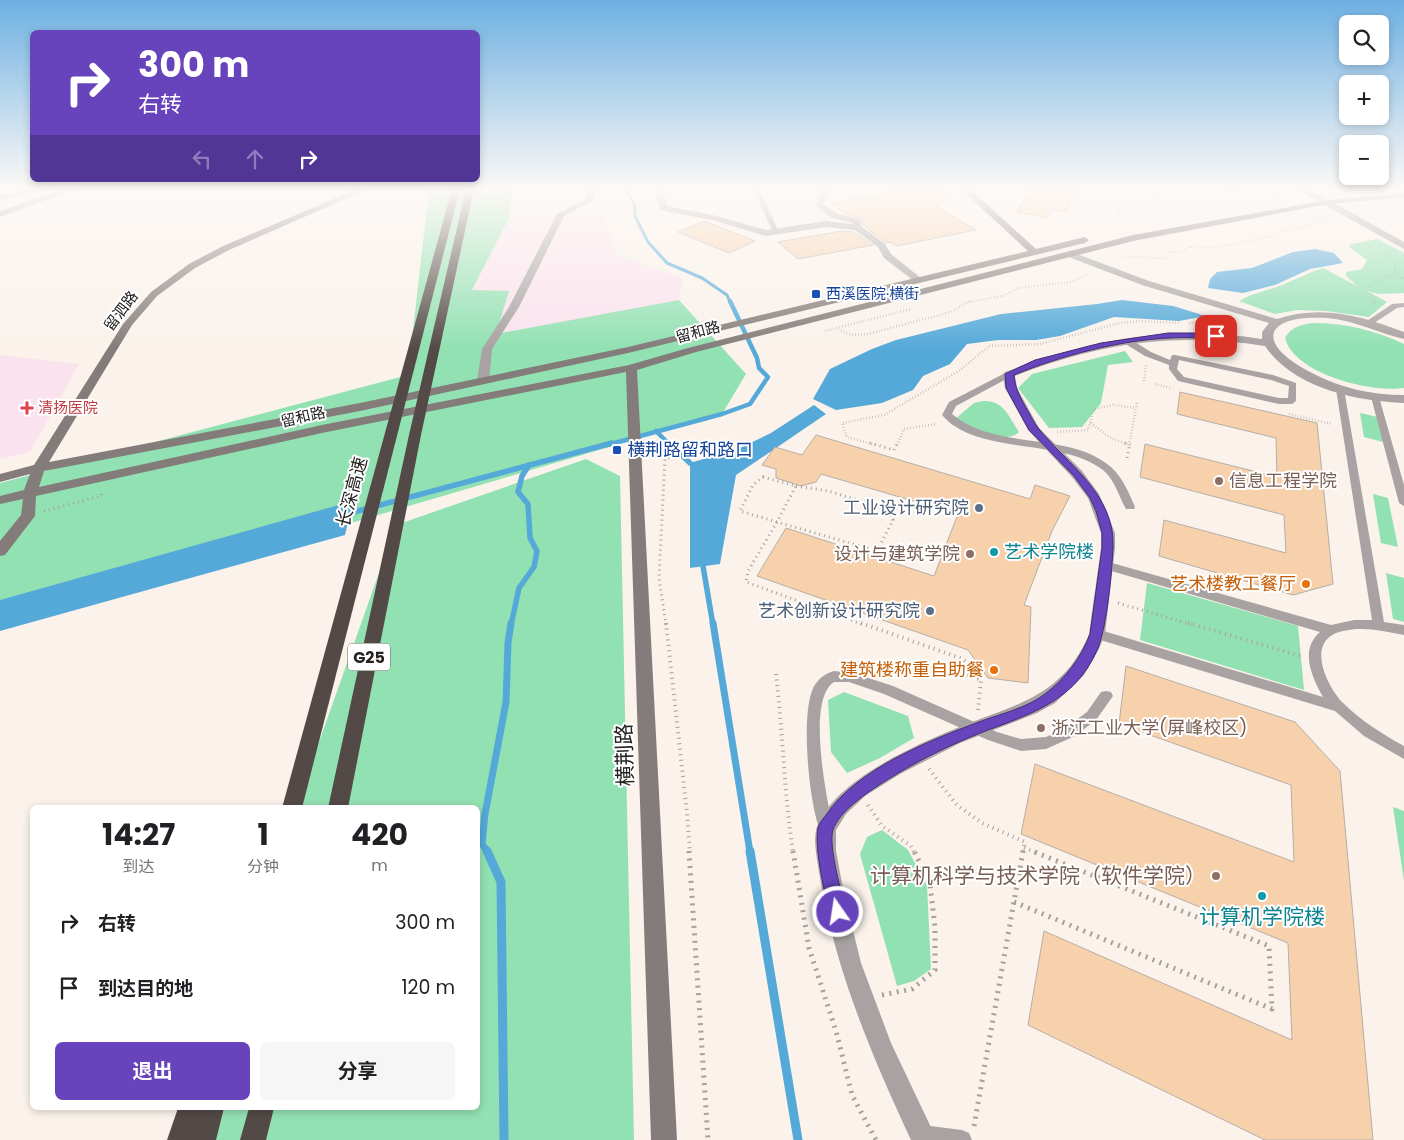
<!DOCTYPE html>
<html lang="zh">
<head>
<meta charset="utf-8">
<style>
	:root { --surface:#fff; --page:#f6f6f6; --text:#202124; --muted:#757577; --accent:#6744bc }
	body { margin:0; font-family:Poppins,"Noto Sans SC",sans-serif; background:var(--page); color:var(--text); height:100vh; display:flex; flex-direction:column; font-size:19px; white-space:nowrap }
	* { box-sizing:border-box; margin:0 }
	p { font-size:16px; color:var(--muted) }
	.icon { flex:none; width:28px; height:28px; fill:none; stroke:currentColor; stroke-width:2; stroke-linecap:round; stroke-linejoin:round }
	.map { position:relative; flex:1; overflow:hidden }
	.details { position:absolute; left:30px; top:805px; width:450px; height:305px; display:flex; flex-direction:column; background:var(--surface); border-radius:8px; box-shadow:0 2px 8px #0003 }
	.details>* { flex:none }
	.top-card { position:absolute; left:30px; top:30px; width:450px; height:152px; border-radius:8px; box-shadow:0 2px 8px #0003; background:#6744bc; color:#fff; overflow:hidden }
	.buttons { position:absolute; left:1339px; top:15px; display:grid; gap:10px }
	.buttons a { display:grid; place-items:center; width:50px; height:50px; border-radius:8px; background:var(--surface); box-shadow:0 2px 8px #0003; font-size:25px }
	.pin { position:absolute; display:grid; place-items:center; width:42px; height:42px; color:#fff; margin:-21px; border-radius:10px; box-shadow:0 2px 8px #0006 }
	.me { position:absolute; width:55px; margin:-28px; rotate:347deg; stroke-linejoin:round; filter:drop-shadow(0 0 4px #0008) }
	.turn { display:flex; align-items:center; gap:18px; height:105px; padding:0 25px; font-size:22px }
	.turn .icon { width:65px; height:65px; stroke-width:2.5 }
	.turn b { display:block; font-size:35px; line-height:42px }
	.lanes { display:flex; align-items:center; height:48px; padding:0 25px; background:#0003; justify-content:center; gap:25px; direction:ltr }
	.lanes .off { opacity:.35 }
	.eta { display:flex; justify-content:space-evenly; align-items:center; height:85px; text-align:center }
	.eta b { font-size:30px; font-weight:700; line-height:35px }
	.action { display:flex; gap:10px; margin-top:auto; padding:10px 25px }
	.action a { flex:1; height:58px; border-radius:8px; background:var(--accent); color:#fff; font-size:20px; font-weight:700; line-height:58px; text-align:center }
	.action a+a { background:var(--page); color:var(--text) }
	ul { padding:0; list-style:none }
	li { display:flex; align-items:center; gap:15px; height:65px; padding:0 25px }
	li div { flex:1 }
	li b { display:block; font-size:19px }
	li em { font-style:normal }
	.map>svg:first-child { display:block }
	.medical { fill:#fae2ee }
	.green { fill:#92e1b2 }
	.water { fill:#54a9d9 }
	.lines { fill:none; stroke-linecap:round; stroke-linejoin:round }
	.stream-far4 { stroke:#54a9d9; stroke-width:3 }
	.stream-far3 { stroke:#54a9d9; stroke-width:4.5 }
	.stream-far2 { stroke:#54a9d9; stroke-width:5.5 }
	.stream-far1 { stroke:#54a9d9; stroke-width:7 }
	.stream { stroke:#54a9d9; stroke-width:9 }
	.building { fill:#f7d1ac; stroke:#b5aea7 }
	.path-far4 { stroke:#a7a19c; stroke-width:2; stroke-dasharray:0.5 2.5; stroke-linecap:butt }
	.path-far3 { stroke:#a7a19c; stroke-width:2.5; stroke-dasharray:0.5 2.5; stroke-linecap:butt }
	.path-far2 { stroke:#a7a19c; stroke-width:3; stroke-dasharray:1 4; stroke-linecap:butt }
	.path-far1 { stroke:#a7a19c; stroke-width:4; stroke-dasharray:1 4.5; stroke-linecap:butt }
	.path { stroke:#a7a19c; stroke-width:5; stroke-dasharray:2 5.5; stroke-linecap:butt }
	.lane { fill:#a8a3a2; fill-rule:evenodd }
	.street { fill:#a8a3a2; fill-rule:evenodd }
	.secondary { fill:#837c7a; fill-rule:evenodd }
	.highway { fill:#534a47; fill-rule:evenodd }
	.route { fill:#6744bc; stroke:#432c7a }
	.transit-dot { fill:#1a4fb4; stroke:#fff; stroke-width:2 }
	.health-dot { fill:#e0444e; stroke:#fff; stroke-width:2 }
	.education-dot { fill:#8d6e63; stroke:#fff; stroke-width:2 }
	.service-dot { fill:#5c6f8a; stroke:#fff; stroke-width:2 }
	.culture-dot { fill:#0f9aa8; stroke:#fff; stroke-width:2 }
	.food-dot { fill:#e8710a; stroke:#fff; stroke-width:2 }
	.labels { text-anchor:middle; stroke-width:4; stroke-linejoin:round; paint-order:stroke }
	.far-transit-label { font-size:15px; fill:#164399; stroke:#fff; text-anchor:start }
	.far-street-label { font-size:15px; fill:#252220; stroke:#fff }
	.far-health-label { font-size:15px; fill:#be3a42; stroke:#fff; text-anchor:start }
	.shield { fill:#fff; stroke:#666463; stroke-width:1 }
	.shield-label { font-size:16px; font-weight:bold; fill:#252220 }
	.transit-label { font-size:18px; fill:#164399; stroke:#fff; text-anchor:start }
	.education-label { font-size:18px; fill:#785e54; stroke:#fff; text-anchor:start }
	.street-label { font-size:18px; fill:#252220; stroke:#fff }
	.service-label { font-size:18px; fill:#4e5e75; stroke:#fff; text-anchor:end }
	.culture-label { font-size:18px; fill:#0d838f; stroke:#fff; text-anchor:start }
	.food-label { font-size:18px; fill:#c56008; stroke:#fff; text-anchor:end }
	.near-street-label { font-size:21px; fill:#252220; stroke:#fff }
	.near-education-label { font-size:21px; fill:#785e54; stroke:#fff; text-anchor:end }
	.near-culture-label { font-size:21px; fill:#0d838f; stroke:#fff }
</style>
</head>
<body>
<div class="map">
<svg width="1404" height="1140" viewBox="0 0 1404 1140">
	<rect width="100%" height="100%" fill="#faf2eb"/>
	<!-- medical -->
	<g class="medical">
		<path d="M510 216 603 217 618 255 683 279 679 300 489 339 472 291Z"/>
		<path d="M0 355 79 364 30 452 0 459Z"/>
	</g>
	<!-- green -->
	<g class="green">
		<path d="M429 189H511L510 216 472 290 509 291 496 334 679 300 746 374 722 414 0 626V483L408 375Z"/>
		<path d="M1378 239 1404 253V293L1379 294 1367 291 1387 302 1369 317 1326 311 1297 310 1275 314 1239 301C1254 292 1271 290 1287 283 1299 278 1310 272 1323 268L1357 286 1346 276V272L1362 269 1367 260 1349 247 1351 244Z"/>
		<path d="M1312 323C1345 323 1374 330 1404 344V388C1371 393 1294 374 1285 338 1291 327 1300 325 1312 323Z"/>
		<path d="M1125 351 1133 362 1108 365 1101 403 1082 427 1049 428 1018 388 1032 374Z"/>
		<path d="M983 401C1004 400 1009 417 1019 432 1009 442 980 435 968 429 963 427 959 422 955 419L974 403Z"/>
		<path d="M1360 413 1378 417 1383 442 1364 437Z"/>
		<path d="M586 459 620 476 634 1140H177L189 1108H478V808L296 807 396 525Z"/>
		<path d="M1373 494 1388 498 1398 547 1381 543Z"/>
		<path d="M1386 573 1404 578V622L1393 619Z"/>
		<path d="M1147 583 1298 626 1304 690 1140 640Z"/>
		<path d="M844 692 908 716 914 738 880 758 847 773 831 752 828 700Z"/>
		<path d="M1393 807 1404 811V881Z"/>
		<path d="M882 830 908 850 927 885 931 969 914 981 897 986 860 854 867 837Z"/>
	</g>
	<!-- water -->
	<g class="water">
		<path d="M1315 249 1334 253 1343 263 1310 269 1275 285 1243 293 1208 288 1210 279 1217 272 1252 268 1293 252Z"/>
		<path d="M1122 300 1173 306 1206 316 1179 321 1114 317 1060 336 1036 340H998L967 344 950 364 923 376 913 390 882 403 836 410 813 399 830 369 872 349 896 340 1001 314 1097 304Z"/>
		<path d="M814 405 826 414 736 475 720 564 690 568V463L740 448 771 433Z"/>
		<path d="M353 501 345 535 0 631V600Z"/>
	</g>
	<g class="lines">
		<!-- stream-far4 -->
		<path class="stream-far4" d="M626 189 635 206V216L648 242 667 263 702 278 727 295 730 302"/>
		<!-- stream-far3 -->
		<g class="stream-far3">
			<path d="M656 431 670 445"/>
			<path d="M607 445 722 414 750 404 768 377 759 368 757 358 730 301"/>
		</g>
		<!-- stream-far2 -->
		<g class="stream-far2">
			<path d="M669 443 690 463"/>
			<path d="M343 515 612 443"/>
			<path d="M703 566 713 625"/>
			<path d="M511 625 519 588 534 567 537 551 530 538 528 504 518 492 522 476 529 465"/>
		</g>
		<!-- stream-far1 -->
		<g class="stream-far1">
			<path d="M713 623 750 852"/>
			<path d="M488 852 482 844 485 814 506 702 508 643 511 623"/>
		</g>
		<!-- stream -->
		<g class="stream">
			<path d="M487 851 501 882 504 1140"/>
			<path d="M750 851 798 1140"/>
		</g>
	</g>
	<!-- building -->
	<g class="building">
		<path d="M912 189H937L948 200 933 204 976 230 896 246 891 242 886 243 863 225 862 218 845 214 831 203Z"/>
		<path d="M1030 189H1076L1066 212 1052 209 1048 218 1017 212Z"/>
		<path d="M704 221 755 241 729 253 678 232Z"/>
		<path d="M842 231 854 232 873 245 798 259 778 242Z"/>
		<path d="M1180 392 1317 423 1333 584 1293 595 1159 556 1164 520 1286 553 1284 515 1140 477 1145 444 1277 477 1276 438 1177 414Z"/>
		<path d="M816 435 1030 499 1035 485 1070 496 1052 531 1024 605 1031 607 1028 683 988 678 968 650 757 576 786 528 934 576 958 514 821 474 816 482 801 486 776 478V469L762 465 775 447 802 455Z"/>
		<path d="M1126 666 1295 722 1340 771 1373 1140H1265L1028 1025 1044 931 1292 1040 1288 943 1021 834 1035 764 1294 862 1291 785 1119 724Z"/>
	</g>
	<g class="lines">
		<!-- path-far4 -->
		<g class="path-far4">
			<path d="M1081 189 1098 202 1108 203 1189 189"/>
			<path d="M1221 189C1236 193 1250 193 1265 197"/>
			<path d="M1279 200 1271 196 1278 194 1279 190 1284 189"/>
			<path d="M1109 204 1121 211 1119 215 1127 220"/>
			<path d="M1121 211 1163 203 1152 196"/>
			<path d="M1313 217 1329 220"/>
			<path d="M1119 256 1165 259 1170 252H1183L1189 247 1213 248 1273 236 1278 232 1331 220"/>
			<path d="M1395 275 1404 278"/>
			<path d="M968 302 1003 296 1018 288 1071 282 1089 274"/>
			<path d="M1375 302 1369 284 1382 277 1395 275V262L1386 253 1389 250"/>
		</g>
		<!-- path-far3 -->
		<g class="path-far3">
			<path d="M1373 301 1377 304"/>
			<path d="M1189 323 1220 317 1225 326"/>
			<path d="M825 331 911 309"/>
			<path d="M841 331 852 335 868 334 951 312 970 301"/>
			<path d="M1144 381 1146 365"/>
			<path d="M1155 384 1171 388"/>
			<path d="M1289 414 1332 424"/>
			<path d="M1091 423 1109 437 1129 445"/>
			<path d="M1057 432 1088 430 1094 409 1113 405 1136 408"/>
			<path d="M875 445 847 437 842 423 884 415 959 371 989 346 1040 344 1120 323 1139 321 1181 323"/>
			<path d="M897 445 904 429 937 424"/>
			<path d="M1129 445 1137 403"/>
		</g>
		<!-- path-far2 -->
		<g class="path-far2">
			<path d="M870 443 894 450 897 443"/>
			<path d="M1125 443 1130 445"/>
			<path d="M1127 458 1130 443"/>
			<path d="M763 477 796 486 777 522 740 511 753 485Z"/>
			<path d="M796 486 828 491 884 508 893 520 877 551 777 522 748 571 746 582 864 625"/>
			<path d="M44 511 101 496 102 491"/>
			<path d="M1118 603 1193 625"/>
			<path d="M666 625 659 578 665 459 691 452"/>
		</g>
		<!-- path-far1 -->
		<g class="path-far1">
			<path d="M666 623 687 813 690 852"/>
			<path d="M861 623 963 659 981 680 978 710"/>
			<path d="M1188 623 1301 656"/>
			<path d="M957 671 979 679"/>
			<path d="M776 674C783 733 784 793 793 852"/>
			<path d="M929 769 957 805 982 823 1025 842 1023 852"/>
			<path d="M868 805 882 826 911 846 914 852"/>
			<path d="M1024 848 1035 852"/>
		</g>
		<!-- path -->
		<g class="path">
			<path d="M689 851 708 1140"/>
			<path d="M793 851 809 948 836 1031 852 1095 876 1140"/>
			<path d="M1014 902 1272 1009 1269 946 1032 851"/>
			<path d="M882 995 912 989 935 970V927L930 884 914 851"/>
			<path d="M974 1126 1023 851"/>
		</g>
		<!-- lane -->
		<g class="lane">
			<path d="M753 189H759L779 232 778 233 773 232Z"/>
			<path d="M1404 303V307L1397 308 1371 325 1364 323 1392 304Z"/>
			<path d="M1124 339H1130L1151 352 1170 360 1172 355H1175L1273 375 1296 383V401L1292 404H1279L1178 381 1169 369V365L1145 356 1124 343ZM1179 360 1271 380 1289 386 1288 398H1279L1184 377 1177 369Z"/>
			<path d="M1009 371 1013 374 1012 376 956 406 952 414C995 451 1070 431 1111 467 1123 478 1129 493 1135 507L1134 509H1126C1119 497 1115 480 1103 470 1060 437 977 456 942 415L949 402Z"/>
			<path d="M1340 386 1344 389 1384 622 1404 625V635C1384 631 1363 626 1343 631 1305 639 1325 683 1342 702 1360 720 1382 734 1404 746V759L1364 736 1335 711 1097 639 1093 637 1091 634 1093 631 1097 629 1323 697C1312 677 1299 650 1320 632L1101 568 1099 565 1105 561 1331 625 1354 620H1372L1336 389Z"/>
			<path d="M1375 394 1379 397 1404 485V506L1399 503 1371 397Z"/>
			<path d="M834 671 853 673 893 686 997 732 1021 739 1046 737 1065 728 1087 712 1101 692 1106 691 1111 692 1113 696 1096 720 1075 736 1046 749 1021 751 988 740 884 694 849 682H834C806 700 827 799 833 828L831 833 826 835 821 833C809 805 801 719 812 691 816 680 824 674 834 671Z"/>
			<path d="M922 1125 962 1130 969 1133 972 1140H914L912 1135 915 1128Z"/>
		</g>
		<!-- street -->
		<g class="street">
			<path d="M28 189H44L0 200V196Z"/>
			<path d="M64 189H76L0 217V211Z"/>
			<path d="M589 189H597L592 201 564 216 519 307 492 349 489 381 487 383H479L477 381 482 349 509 307 557 214 585 200Z"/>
			<path d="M655 189H663L667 206 717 216 766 230 826 221 853 224V223L832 218 815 205 824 189H832L823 204 838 214 861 219V226L885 244 891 254 922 279 920 281H914L884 258 878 247 855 230 826 227 766 236 716 221 660 210Z"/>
			<path d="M1312 194H1318L1404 242V249L1312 198Z"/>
			<path d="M1069 251 1149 281 1277 319C1320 304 1363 316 1404 332V339C1378 333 1354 320 1327 318 1263 314 1254 344 1312 373 1340 388 1372 395 1404 395V403C1356 401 1293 388 1265 346 1175 332 1099 343 1015 376L1017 388 1039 428 1082 471 1099 494 1115 533V548L1105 634 1099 649 1084 675 1055 703 1037 713 960 743 900 774 865 796 846 814 836 830V851L844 894 861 963 891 1043 937 1140H911C871 1054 834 967 819 872 817 858 812 837 818 824 841 774 931 738 980 719 1030 701 1067 687 1089 634L1101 548V533L1088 498 1072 477 1028 430 1005 388 1003 374 1005 372C1091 339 1170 325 1262 339V332L1269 323 1142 285 1066 256 1064 254Z"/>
		</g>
		<!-- secondary -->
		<g class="secondary">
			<path d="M357 189H368L229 250 195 268 157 296 132 325 49 462 360 403 628 347 1028 251 961 189H970L1036 249 1085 237 1089 240 1085 243 628 353 360 411 44 471 39 487 322 425 629 365 688 348 1133 235 1328 200 1404 193V197L1328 204 1133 241 696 352 637 370 677 1140H651L626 372 322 433 36 496 35 516 5 555 0 556V541L21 515 23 499 0 504V496L24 490 30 474 0 482V474L34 465 123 324 151 292 189 264 223 246Z"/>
			<path d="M1299 189H1309L1319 196 1312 198Z"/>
		</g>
		<!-- highway -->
		<g class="highway">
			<path d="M452 189H460L302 808H282Z"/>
			<path d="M466 189H474L421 435 348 808H328L409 435Z"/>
			<path d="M178 1108H224L216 1140H167Z"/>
			<path d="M249 1108H274L266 1140H240Z"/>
		</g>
	</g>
	<!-- sky -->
	<linearGradient id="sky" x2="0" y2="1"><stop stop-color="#6db0e2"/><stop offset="0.54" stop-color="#fdf9f6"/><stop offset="1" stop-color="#fdf9f6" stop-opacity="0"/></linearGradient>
	<rect width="1404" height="349" fill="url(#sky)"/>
	<!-- route -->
	<path class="route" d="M1168 333H1216L1220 336 1216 338C1200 338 1185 337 1170 338 1120 340 1060 356 1014 375 1015 387 1019 395 1025 406 1030 414 1033 422 1039 429 1068 465 1115 494 1113 547 1112 572 1107 625 1098 648 1072 711 1013 717 959 742 931 754 904 769 879 785 864 795 839 812 833 830 828 846 842 894 846 912L843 917 838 920 832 917C825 900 814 846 818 828 819 823 823 819 826 815 857 769 928 741 979 722 1000 714 1027 708 1045 694 1065 679 1081 658 1090 634L1102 548V533L1096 511 1090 498 1074 476 1029 430 1006 388 1005 374 1035 360 1101 343Z"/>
	<!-- markers -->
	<g class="transit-dot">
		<rect x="811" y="289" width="10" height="10" rx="2.5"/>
		<rect x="612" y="445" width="10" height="10" rx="2.5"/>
	</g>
	<path class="health-dot" d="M24.5 400.5h5v5h5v5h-5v5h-5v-5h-5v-5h5z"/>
	<g class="education-dot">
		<circle cx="1219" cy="481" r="5"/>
		<circle cx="970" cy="554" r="5"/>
		<circle cx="1041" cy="728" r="5"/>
		<circle cx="1216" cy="876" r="5"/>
	</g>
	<g class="service-dot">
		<circle cx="979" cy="508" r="5"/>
		<circle cx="930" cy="611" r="5"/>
	</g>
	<g class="culture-dot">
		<circle cx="994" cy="552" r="5"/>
		<circle cx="1262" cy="896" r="5"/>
	</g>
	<g class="food-dot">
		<circle cx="1306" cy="584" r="5"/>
		<circle cx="994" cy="670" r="5"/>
	</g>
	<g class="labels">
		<!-- far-transit labels -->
		<g class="far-transit-label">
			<text x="826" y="299">西溪医院·横街</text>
		</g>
		<!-- far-street labels -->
		<g class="far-street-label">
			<text transform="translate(121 311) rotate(-53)" y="5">留泗路</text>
			<text transform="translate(698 332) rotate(-15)" y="5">留和路</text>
			<text transform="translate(303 417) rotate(-13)" y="5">留和路</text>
		</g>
		<!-- far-health labels -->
		<g class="far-health-label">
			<text x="38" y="413">清扬医院</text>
		</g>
		<!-- shield labels -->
		<rect class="shield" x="348" y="643.5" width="42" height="27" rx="4"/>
		<g class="shield-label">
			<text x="369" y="663">G25</text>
		</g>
		<!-- transit labels -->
		<g class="transit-label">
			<text x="627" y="456">横荆路留和路口</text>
		</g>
		<!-- education labels -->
		<g class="education-label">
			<text x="1229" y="487">信息工程学院</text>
			<text x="960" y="560" text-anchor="end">设计与建筑学院</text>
			<text x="1051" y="734">浙江工业大学(屏峰校区)</text>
		</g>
		<!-- street labels -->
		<g class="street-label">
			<text transform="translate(352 492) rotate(-75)" y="6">长深高速</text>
		</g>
		<!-- service labels -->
		<g class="service-label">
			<text x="969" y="514">工业设计研究院</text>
			<text x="920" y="617">艺术创新设计研究院</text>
		</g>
		<!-- culture labels -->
		<g class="culture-label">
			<text x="1004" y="558">艺术学院楼</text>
		</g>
		<!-- food labels -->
		<g class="food-label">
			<text x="1296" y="590">艺术楼教工餐厅</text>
			<text x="984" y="676">建筑楼称重自助餐</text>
		</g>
		<!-- near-street labels -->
		<g class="near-street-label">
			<text transform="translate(625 755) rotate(-92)" y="7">横荆路</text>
		</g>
		<!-- near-education labels -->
		<g class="near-education-label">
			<text x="1206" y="883">计算机科学与技术学院（软件学院）</text>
		</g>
		<!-- near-culture labels -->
		<g class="near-culture-label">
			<text x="1262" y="924">计算机学院楼</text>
		</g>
	</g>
</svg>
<div class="buttons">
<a><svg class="icon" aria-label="search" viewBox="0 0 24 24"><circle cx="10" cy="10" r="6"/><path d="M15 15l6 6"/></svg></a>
<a>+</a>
<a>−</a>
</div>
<div class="pin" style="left:1216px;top:336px;background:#d93025"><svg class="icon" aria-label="arrive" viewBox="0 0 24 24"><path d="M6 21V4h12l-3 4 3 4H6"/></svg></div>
<svg class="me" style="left:838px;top:912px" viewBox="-20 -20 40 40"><circle r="17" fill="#6744bc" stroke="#fff" stroke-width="3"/><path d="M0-11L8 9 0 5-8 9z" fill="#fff"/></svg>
<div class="top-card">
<div class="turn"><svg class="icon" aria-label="right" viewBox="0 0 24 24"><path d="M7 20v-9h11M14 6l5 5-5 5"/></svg><div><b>300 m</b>右转</div></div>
<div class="lanes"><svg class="icon off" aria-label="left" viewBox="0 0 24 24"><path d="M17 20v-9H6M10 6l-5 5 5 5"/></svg><svg class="icon off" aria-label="ahead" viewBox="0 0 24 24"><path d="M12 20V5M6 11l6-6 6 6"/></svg><svg class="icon" aria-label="right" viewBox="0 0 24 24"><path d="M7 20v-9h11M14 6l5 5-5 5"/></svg></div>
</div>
<section class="details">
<div class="eta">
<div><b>14:27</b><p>到达</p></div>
<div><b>1</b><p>分钟</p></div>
<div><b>420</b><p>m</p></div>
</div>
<ul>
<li><svg class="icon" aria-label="right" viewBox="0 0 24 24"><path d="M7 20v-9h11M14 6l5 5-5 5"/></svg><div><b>右转</b></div><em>300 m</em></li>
<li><svg class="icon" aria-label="arrive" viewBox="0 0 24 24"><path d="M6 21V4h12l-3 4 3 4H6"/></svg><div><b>到达目的地</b></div><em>120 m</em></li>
</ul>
<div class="action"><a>退出</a><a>分享</a></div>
</section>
</div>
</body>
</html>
